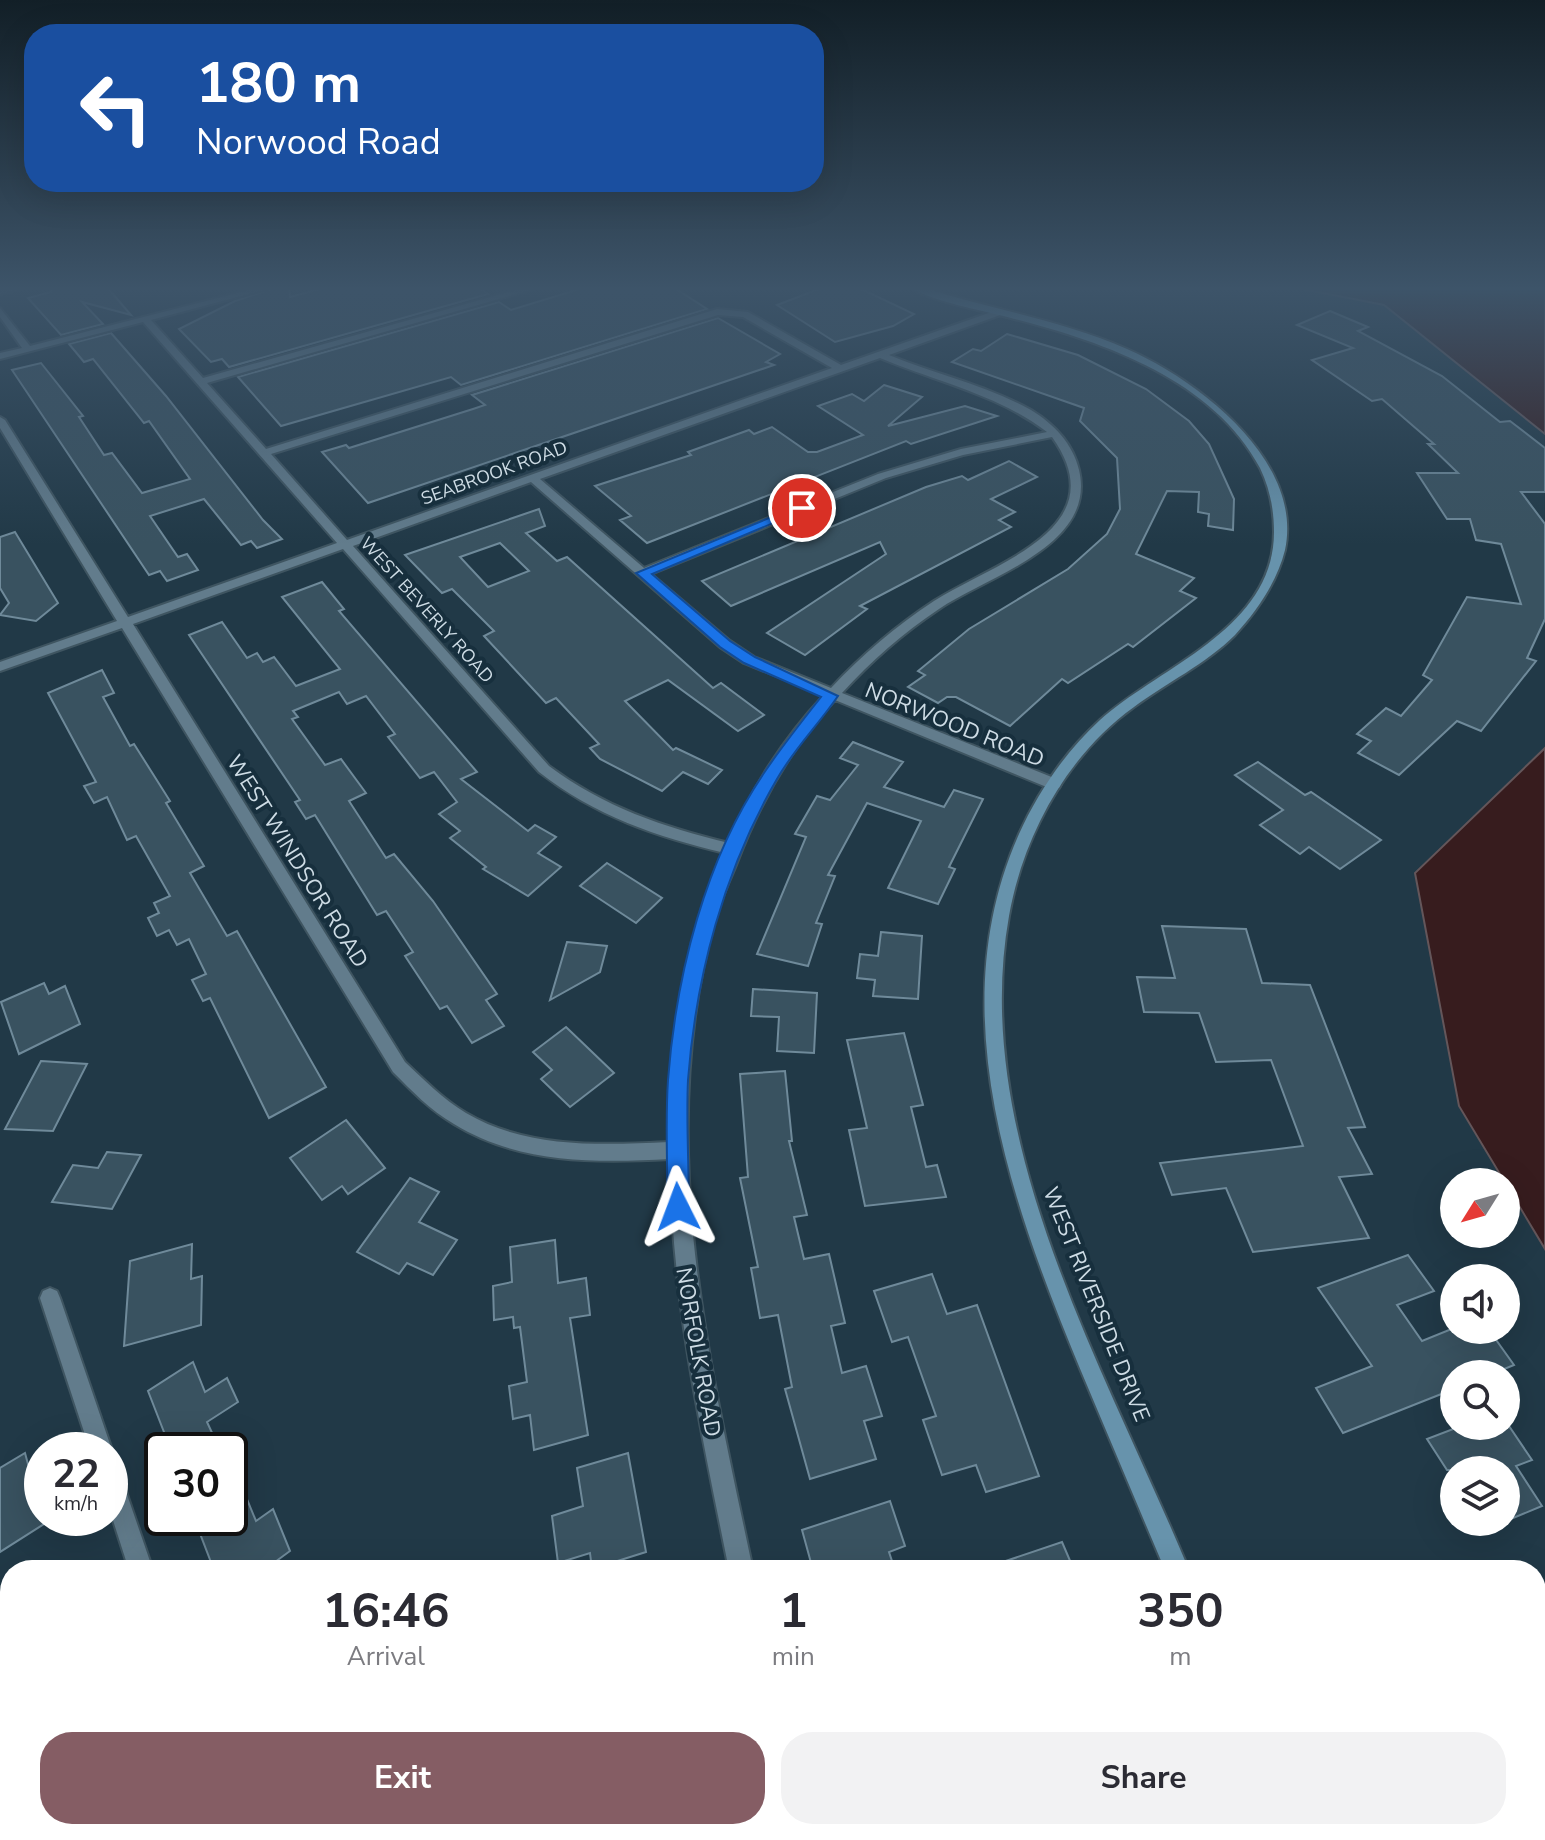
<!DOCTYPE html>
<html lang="en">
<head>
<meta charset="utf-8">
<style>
	:root { --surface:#fff; --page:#f2f2f3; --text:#2b2b33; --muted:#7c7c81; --accent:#855d64 }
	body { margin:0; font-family:"Nunito Sans",sans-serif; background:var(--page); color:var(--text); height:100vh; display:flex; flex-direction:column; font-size:30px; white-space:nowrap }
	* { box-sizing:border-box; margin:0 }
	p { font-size:26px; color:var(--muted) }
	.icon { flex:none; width:44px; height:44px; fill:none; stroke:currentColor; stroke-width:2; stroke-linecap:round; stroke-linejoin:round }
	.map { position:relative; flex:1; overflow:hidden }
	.details { position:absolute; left:0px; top:1560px; width:1546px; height:280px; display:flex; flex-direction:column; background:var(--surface); border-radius:32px 32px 0 0; box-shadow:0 8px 32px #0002 }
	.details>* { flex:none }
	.guide { position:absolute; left:24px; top:24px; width:800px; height:168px; border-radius:32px; box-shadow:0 8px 32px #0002; background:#1a4fa0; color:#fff; overflow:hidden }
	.needle { width:52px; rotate:233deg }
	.fabs { position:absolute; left:1440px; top:1168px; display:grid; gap:16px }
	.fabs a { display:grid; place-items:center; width:80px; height:80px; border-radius:50%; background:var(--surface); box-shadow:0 8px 32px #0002; font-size:40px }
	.speed { position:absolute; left:24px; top:1432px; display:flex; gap:16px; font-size:40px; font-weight:700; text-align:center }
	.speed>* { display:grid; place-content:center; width:104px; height:104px; border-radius:50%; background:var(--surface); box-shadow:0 8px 32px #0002; line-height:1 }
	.speed small { font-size:20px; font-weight:400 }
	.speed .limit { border:4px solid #111; border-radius:12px; background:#fff; color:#111 }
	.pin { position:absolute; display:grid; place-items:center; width:68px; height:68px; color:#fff; margin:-34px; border:4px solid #fff; border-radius:50%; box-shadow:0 2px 8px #0007 }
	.me { position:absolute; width:88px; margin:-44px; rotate:357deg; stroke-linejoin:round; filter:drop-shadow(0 0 6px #0008) }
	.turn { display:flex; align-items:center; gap:28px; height:168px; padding:0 40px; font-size:36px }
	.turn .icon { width:104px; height:104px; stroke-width:2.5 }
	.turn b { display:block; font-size:56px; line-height:68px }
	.eta { display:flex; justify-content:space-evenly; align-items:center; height:136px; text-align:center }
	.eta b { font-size:48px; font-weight:700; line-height:56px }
	.action { display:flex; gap:16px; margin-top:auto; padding:16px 40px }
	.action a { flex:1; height:92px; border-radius:32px; background:var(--accent); color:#fff; font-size:32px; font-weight:700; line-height:92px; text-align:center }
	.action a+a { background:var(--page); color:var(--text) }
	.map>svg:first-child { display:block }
	.water { fill:#371c1e; stroke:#64565a; stroke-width:2 }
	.building { fill:#395260; stroke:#6f8a9a; stroke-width:2; fill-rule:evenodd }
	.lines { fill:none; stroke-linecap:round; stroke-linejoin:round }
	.street-casing { stroke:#3f5561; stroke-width:4 }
	.secondary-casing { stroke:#3f5561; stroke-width:4 }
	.street { fill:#627c8c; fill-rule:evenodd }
	.secondary { fill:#6793ac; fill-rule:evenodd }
	.route { fill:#1a73e8; stroke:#114b97; stroke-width:2 }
	.labels { text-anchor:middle; stroke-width:8; stroke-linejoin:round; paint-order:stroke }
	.far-street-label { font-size:18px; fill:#cedce5; stroke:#172f3d }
	.street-label { font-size:22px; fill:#cedce5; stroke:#172f3d }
</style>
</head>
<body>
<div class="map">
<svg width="1545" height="1840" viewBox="0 0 1545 1840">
	<rect width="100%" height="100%" fill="#213947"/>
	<!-- water -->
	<g class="water">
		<path d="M1292 287H1545V434L1384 305Z"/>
		<path d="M1545 748V1249L1459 1106 1415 873Z"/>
	</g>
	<!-- building -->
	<g class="building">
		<path d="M52 287H107L131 315 82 302 103 324 61 335 28 298 51 292Z"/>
		<path d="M278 287H289L290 297 327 287H478L488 294 229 367 222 359 211 362 179 329 235 301Z"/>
		<path d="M586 287H673L707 309 461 385 451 377 281 426 238 377 499 302 511 310Z"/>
		<path d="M824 287H857L914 314 893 326 835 342 777 305Z"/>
		<path d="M1330 311 1368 327 1358 331 1442 376 1500 422 1510 421 1545 448V492H1521L1545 524V619L1527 658 1536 661 1481 731 1457 721 1399 775 1358 753 1371 741 1357 734 1386 708 1401 716 1432 680 1423 675 1467 597 1521 604 1501 544 1476 540 1470 519H1447L1417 473H1458L1428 444H1434L1382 399 1372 401 1312 360 1353 348 1297 325Z"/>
		<path d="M718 318 780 354 766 362 774 365 368 503 322 452 346 445 349 448 473 409 485 405 472 395Z"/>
		<path d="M111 333 166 396 263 520 282 539 257 548 251 541 241 545 204 499 150 516 178 557 187 554 198 570 167 581 160 571 149 575 12 370 41 363 83 416 79 417 104 455 112 453 142 493 190 479 149 421 144 423 93 359 84 362 69 344Z"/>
		<path d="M1007 334 1078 355 1146 389 1189 421 1209 444 1234 499 1233 530 1208 526 1209 514 1198 512 1199 492 1167 491 1136 554 1194 578 1180 591 1196 598 1133 647 1128 644 1068 683 1062 679 1010 726 956 697H947L938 703 908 687 925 675 918 671 969 629 1068 569 1107 534 1120 509 1117 458 1080 421 1084 408 952 362 973 349 981 351Z"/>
		<path d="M884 385 922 397 888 426 965 406 997 416 911 444 906 441 647 543 620 520 631 516 595 486 691 455 688 452 749 430 754 434 772 427 808 452H817L863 435 818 406 852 394 864 401Z"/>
		<path d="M1009 461 1037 477 991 499 1015 512 999 520 1011 527 860 606 867 609 805 655 767 633 886 554 880 542 731 606 702 581 926 487 962 476 968 480Z"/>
		<path d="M539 509 545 526 526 533 557 561 567 557 713 688 721 683 764 715 738 731 668 680 625 701 673 750 676 748 722 770 708 784 683 772 662 791 600 759 590 748 599 744 556 698 546 703 484 636 494 631 452 589 442 593 405 555ZM500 543 529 571 488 587 460 557Z"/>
		<path d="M15 532 58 603 36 621 0 615 9 603 0 588V537Z"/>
		<path d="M322 582 344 609 339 611 477 772 461 779 528 831 535 825 556 837 538 853 561 867 528 896 483 869 486 867 450 838 460 831 439 814 457 802 434 772 420 778 388 737 395 734 366 696 347 704 339 692 293 711 298 717 292 719 325 765 341 759 366 793 349 801 386 858 394 854 433 901 497 994 486 1000 504 1026 472 1043 447 1006 440 1009 405 956 413 952 386 911 377 915 315 815 306 819 295 802 300 800 189 635 222 622 247 658 257 653 263 662 274 657 296 686 340 669 282 597Z"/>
		<path d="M102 670 114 693 103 697 130 746 134 744 170 801 166 803 204 866 190 873 227 936 237 931 326 1087 269 1118 210 998 203 1001 192 980 206 974 189 939 177 945 169 930 157 936 148 918 159 913 154 903 170 896 136 836 127 840 107 797 94 803 84 786 96 782 48 693Z"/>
		<path d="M853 742 903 762 884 787 944 807 954 790 983 799 949 867 955 869 938 904 888 888 921 821 867 803 828 875 835 876 816 923 822 924 808 966 757 954 806 837 795 834 817 796 830 800 858 765 840 758Z"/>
		<path d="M1258 762 1305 795 1311 792 1381 840 1340 869 1309 847 1300 854 1260 825 1283 810 1235 775Z"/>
		<path d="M607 863 662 898 636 923 580 886Z"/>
		<path d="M1162 926 1246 929 1262 983 1310 985 1365 1127 1348 1128 1372 1174 1339 1177 1369 1238 1253 1252 1226 1188 1172 1195 1160 1163 1303 1146 1271 1060 1216 1062 1199 1013 1144 1012 1137 977 1175 978Z"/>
		<path d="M881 932 922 936 918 999 873 996 875 980 857 978 860 954 878 956Z"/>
		<path d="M567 942 607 946 600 972 550 1000Z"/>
		<path d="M44 983 49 994 65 986 80 1024 19 1054 1 1002Z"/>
		<path d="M753 989 817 993 814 1053 777 1051 779 1017 751 1016Z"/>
		<path d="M566 1027 614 1073 570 1107 541 1079 552 1070 533 1052Z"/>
		<path d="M904 1033 923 1105 911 1107 926 1167 937 1165 946 1197 865 1206 849 1130 867 1128 847 1040Z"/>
		<path d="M41 1061 87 1064 53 1131 5 1129Z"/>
		<path d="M785 1071 792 1141H789L807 1215 794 1217 804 1259 829 1254 845 1323 831 1326 842 1373 866 1366 882 1416 864 1421 876 1459 810 1479 785 1389 792 1387 778 1315 760 1318 751 1268 758 1267 740 1178 748 1177 740 1074Z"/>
		<path d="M346 1120 385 1168 348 1194 342 1186 322 1200 290 1158Z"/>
		<path d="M107 1152 141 1155 112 1209 52 1202 73 1165 98 1168Z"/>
		<path d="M410 1178 439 1192 419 1222 457 1240 433 1275 407 1263 399 1274 357 1252Z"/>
		<path d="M555 1240 558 1283 586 1278 590 1315 570 1318 588 1435 534 1450 530 1415 513 1419 509 1386 527 1382 520 1327 514 1328 513 1317 494 1320 493 1286 512 1282 510 1247Z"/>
		<path d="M192 1244 191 1279 202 1276 201 1325 124 1346 130 1261Z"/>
		<path d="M1408 1255 1434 1291 1397 1305 1422 1341 1449 1330H1489L1514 1365 1492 1374H1454V1389L1343 1433 1316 1388 1372 1366 1318 1288Z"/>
		<path d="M932 1274 947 1314 977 1305 1039 1476 986 1492 976 1465 942 1475 923 1420 936 1416 908 1337 892 1342 874 1291Z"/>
		<path d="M193 1362 205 1392 227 1378 238 1402 207 1422 220 1450H171L148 1391Z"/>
		<path d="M1461 1426H1509L1532 1460 1516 1466 1542 1506 1506 1521V1470H1447L1427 1439Z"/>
		<path d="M25 1453 44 1524 0 1552V1468Z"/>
		<path d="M628 1453 646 1552 592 1569 590 1553 558 1563 552 1516 583 1506 577 1468Z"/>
		<path d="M230 1458 256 1521 273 1509 290 1551 264 1570H214L194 1518H230Z"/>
		<path d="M890 1501 905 1546 889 1552 895 1570H813L802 1530Z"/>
		<path d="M1062 1542 1074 1570H989L988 1567Z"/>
	</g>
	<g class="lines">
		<!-- street casing -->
		<g class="street-casing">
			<g id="street">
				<path d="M22 287 21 289 0 294V288Z"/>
				<path d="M261 287H275L151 320 203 378 526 287H540L207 383 266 449 717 309 748 312 841 365 1000 309 1004 312 1003 314 889 355C935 374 986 385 1031 410 1054 424 1073 444 1079 470 1097 546 987 576 939 609 903 633 871 661 842 693L1059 780 1061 784 1059 788H1049L835 700C790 748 759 804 736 865 729 882 721 899 716 916 653 1132 708 1357 753 1570H729C702 1435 671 1297 670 1159 596 1163 519 1164 454 1124 430 1110 412 1091 393 1072L122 628 0 671V662L117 621 0 428V417L5 420 128 617 337 543 143 322 0 359V353L22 348 0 317V308L30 346ZM718 315 743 317 832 368 347 540 271 454ZM880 358C937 382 997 394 1047 432L961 449 878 474 644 568 540 479ZM1052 437C1118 529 993 563 934 601 896 626 862 655 831 688L754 657 730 641 651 574 886 478 963 455ZM531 482 720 647 744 663 824 695C784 738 751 789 729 843 663 827 604 807 549 766L353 546ZM343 549 539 772C595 816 657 837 725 853 717 874 707 895 700 916 678 989 669 1066 669 1142 601 1145 527 1149 466 1113 443 1099 424 1080 405 1062L133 624Z"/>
				<path d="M50 1288 57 1291 60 1298 112 1450 110 1455V1450H90L40 1298 43 1291Z"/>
				<path d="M110 1466 118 1469 121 1477 153 1570H129L110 1511Z"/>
				<path d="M216 1830H242L245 1840H219Z"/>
				<path d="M854 1830H884L888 1840H858Z"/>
			</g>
		</g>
		<!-- secondary casing -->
		<g class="secondary-casing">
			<g id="secondary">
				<path d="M908 287H921C989 309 1061 320 1127 349 1198 380 1304 461 1285 550 1277 582 1257 611 1235 635 1206 664 1166 683 1134 707 1067 755 1023 836 1009 916 969 1139 1106 1370 1189 1570H1165C1137 1504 1109 1437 1081 1371 1012 1204 940 1011 1019 834 1038 792 1066 751 1100 720 1160 666 1274 629 1274 532 1274 510 1270 489 1260 468 1213 379 1101 341 1011 318 977 309 938 303 908 287Z"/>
				<path d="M1270 1830H1296L1299 1840H1273Z"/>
			</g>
		</g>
		<!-- street -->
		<use href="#street" class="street"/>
		<!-- secondary -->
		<use href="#secondary" class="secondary"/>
	</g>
	<!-- sky -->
	<linearGradient id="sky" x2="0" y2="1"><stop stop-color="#121f27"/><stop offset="0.53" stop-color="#3d5469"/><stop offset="1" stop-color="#3d5469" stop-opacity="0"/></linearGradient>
	<rect width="1545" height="545" fill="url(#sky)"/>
	<!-- route -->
	<path class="route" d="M798 506 809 508 652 574 730 641 755 657 838 696C819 724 794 749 777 779 724 870 696 975 688 1080 686 1122 689 1165 689 1207L686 1215 678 1218 671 1215 667 1207C668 1165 665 1122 668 1080 676 975 705 858 766 770 783 745 802 721 821 697L744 663 720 647 636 573Z"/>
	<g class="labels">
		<!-- far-street labels -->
		<g class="far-street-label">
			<text transform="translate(494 473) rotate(-20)" y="6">SEABROOK ROAD</text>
			<text transform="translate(427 610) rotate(48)" y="6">WEST BEVERLY ROAD</text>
		</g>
		<!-- street labels -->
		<g class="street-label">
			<text transform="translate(955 724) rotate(22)" y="8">NORWOOD ROAD</text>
			<text transform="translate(298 861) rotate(58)" y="8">WEST WINDSOR ROAD</text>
			<text transform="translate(1097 1304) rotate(68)" y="8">WEST RIVERSIDE DRIVE</text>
			<text transform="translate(699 1352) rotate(80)" y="8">NORFOLK ROAD</text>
		</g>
	</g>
</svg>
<div class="fabs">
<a><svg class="needle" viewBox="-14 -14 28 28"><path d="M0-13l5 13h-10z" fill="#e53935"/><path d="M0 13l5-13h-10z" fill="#7c7c81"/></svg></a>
<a><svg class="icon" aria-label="sound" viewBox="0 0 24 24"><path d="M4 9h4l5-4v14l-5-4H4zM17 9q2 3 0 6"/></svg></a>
<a><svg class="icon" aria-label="search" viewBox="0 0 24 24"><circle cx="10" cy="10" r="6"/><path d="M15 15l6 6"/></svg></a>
<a><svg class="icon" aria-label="layers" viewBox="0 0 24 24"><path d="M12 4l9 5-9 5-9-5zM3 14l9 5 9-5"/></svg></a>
</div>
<div class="speed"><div>22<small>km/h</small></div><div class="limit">30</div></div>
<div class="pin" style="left:802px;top:508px;background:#d93025"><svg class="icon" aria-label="arrive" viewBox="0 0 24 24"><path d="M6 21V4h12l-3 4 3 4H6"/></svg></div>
<svg class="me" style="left:678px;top:1207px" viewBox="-20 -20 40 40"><path d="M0-17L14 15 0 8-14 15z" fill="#1a73e8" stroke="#fff" stroke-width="4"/></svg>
<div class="guide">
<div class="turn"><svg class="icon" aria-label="left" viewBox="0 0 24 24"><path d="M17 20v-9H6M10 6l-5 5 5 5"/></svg><div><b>180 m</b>Norwood Road</div></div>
</div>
<section class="details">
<div class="eta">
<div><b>16:46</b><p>Arrival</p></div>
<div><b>1</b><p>min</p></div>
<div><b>350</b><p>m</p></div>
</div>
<div class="action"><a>Exit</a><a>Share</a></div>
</section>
</div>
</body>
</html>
